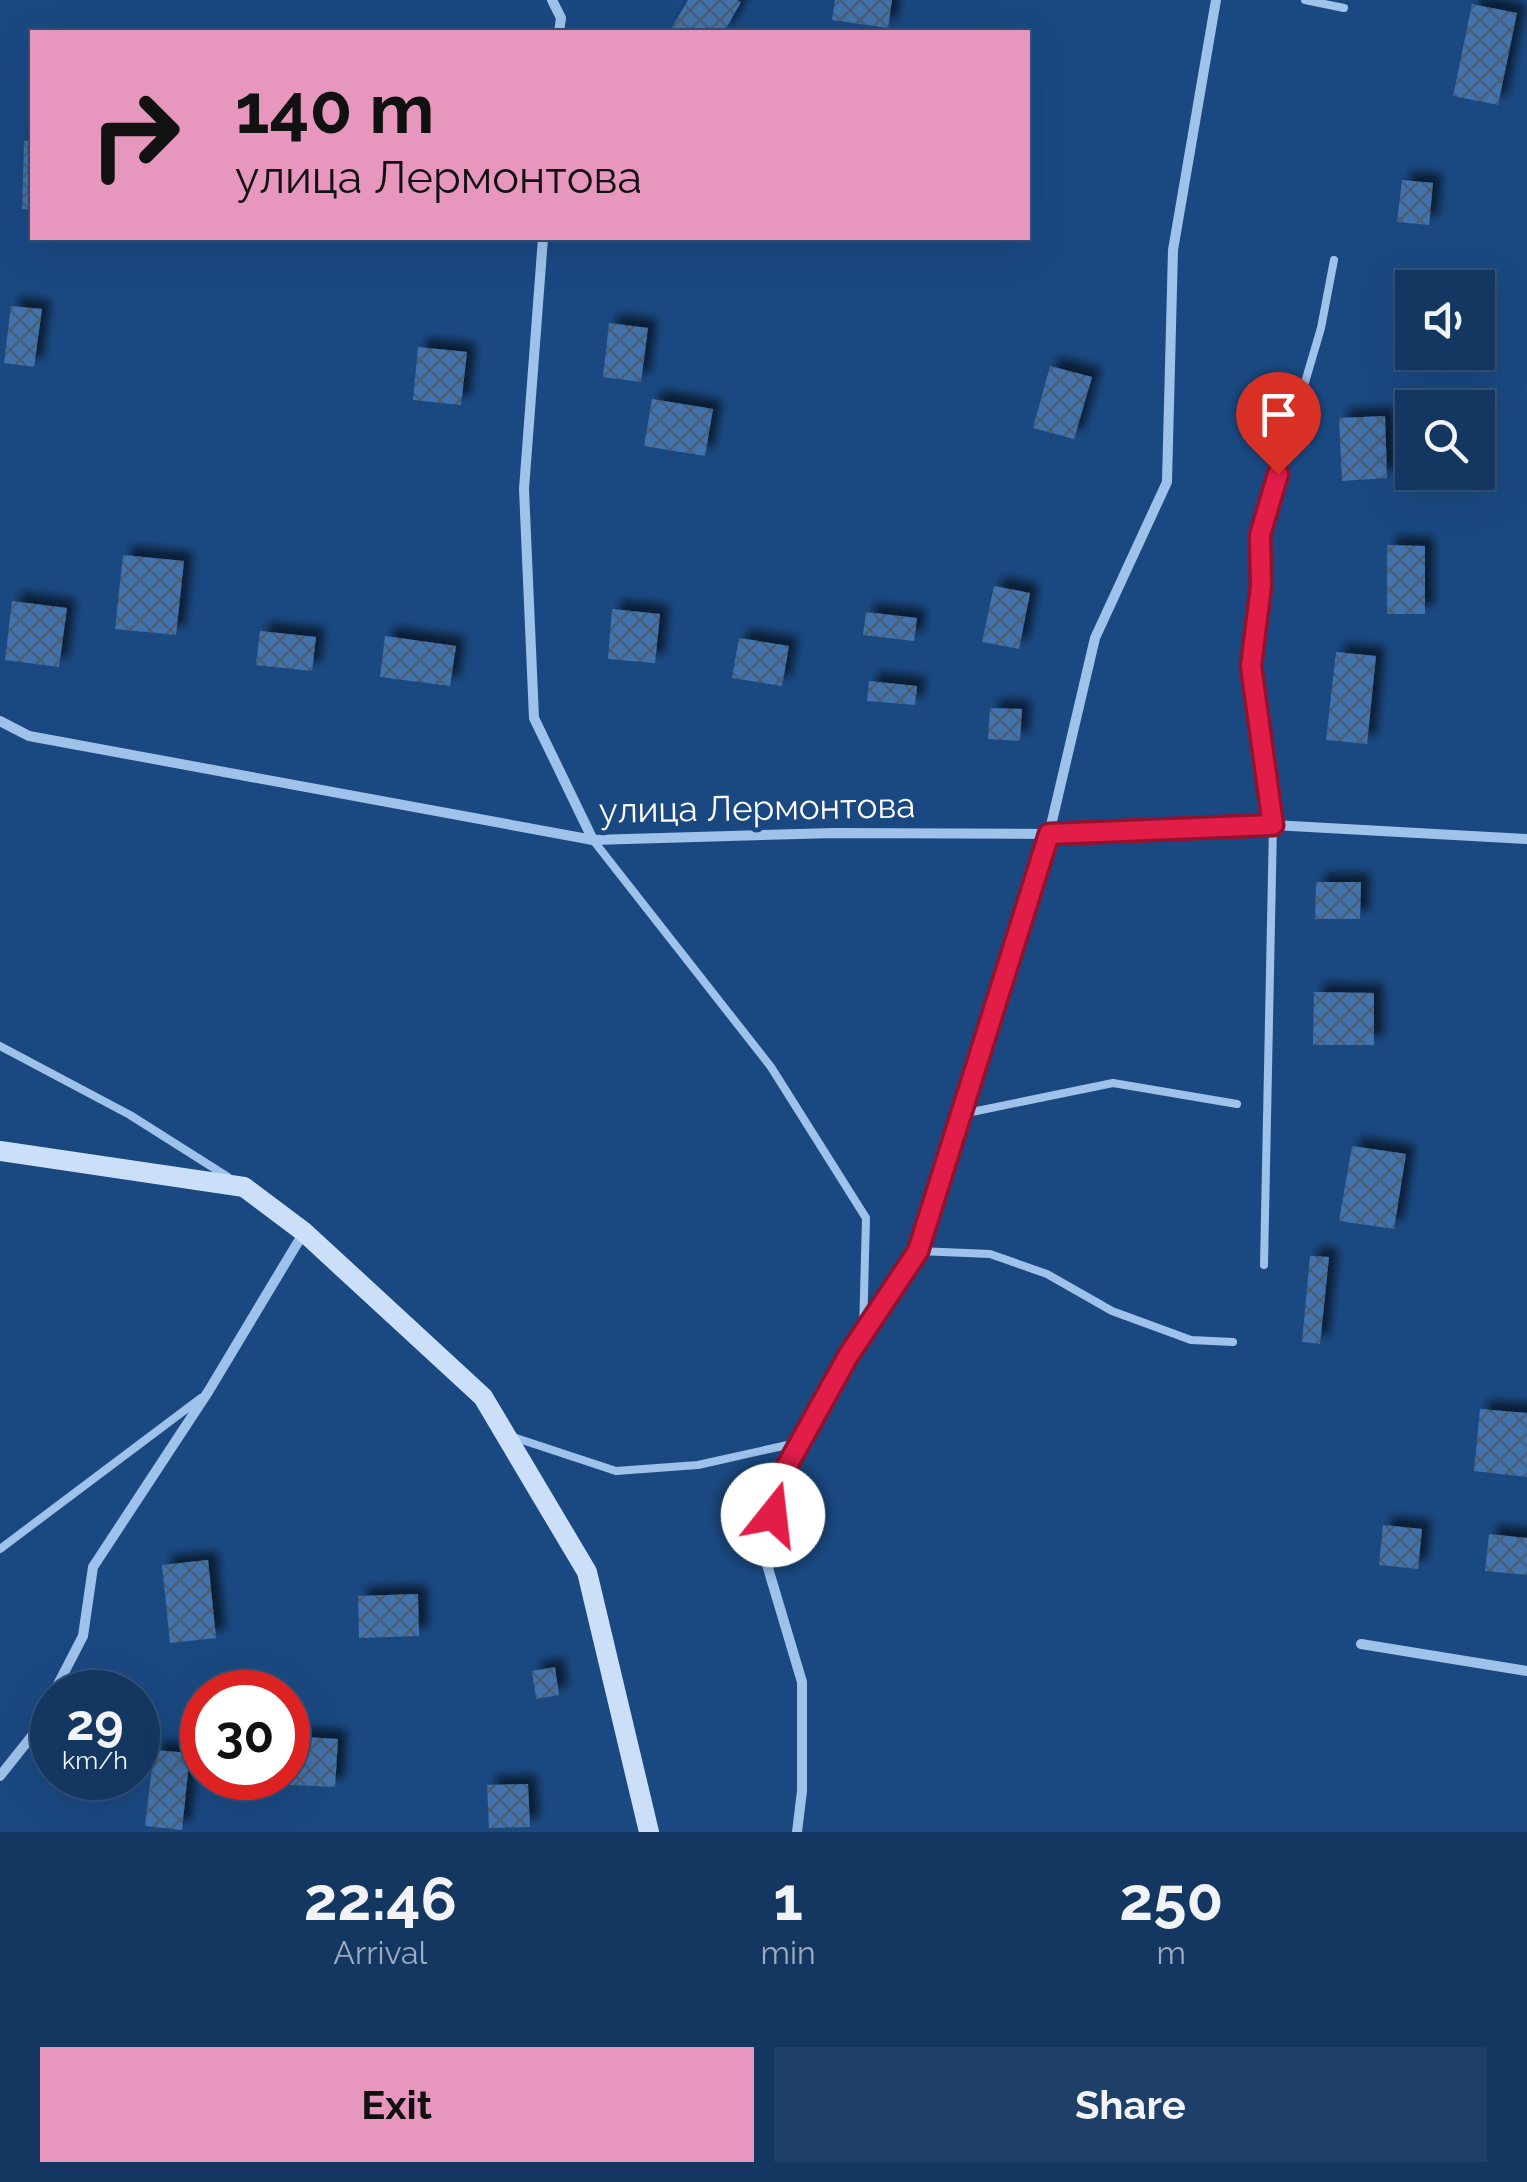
<!DOCTYPE html>
<html lang="en">
<head>
<meta charset="utf-8">
<style>
	:root { --surface:#143762; --page:#1d3f68; --text:#f1f3f6; --muted:#9dacbe; --line:#335177; --accent:#e797bd }
	body { margin:0; font-family:Raleway,sans-serif; background:var(--page); color:var(--text); height:100vh; display:flex; flex-direction:column; font-size:38px; white-space:nowrap }
	* { box-sizing:border-box; margin:0 }
	p { font-size:32px; color:var(--muted) }
	.icon { flex:none; width:55px; height:55px; fill:none; stroke:currentColor; stroke-width:2; stroke-linecap:round; stroke-linejoin:round }
	.map { position:relative; height:1832px; overflow:hidden }
	.details { display:flex; flex-direction:column; background:var(--surface); flex:1 }
	.details>* { flex:none }
	.guide { position:absolute; left:30px; top:30px; width:1000px; height:210px; border-radius:0px; box-shadow:0 10px 40px #0002,0 0 0 2px var(--line); background:#e797bd; color:#111; overflow:hidden }
	.fabs { position:absolute; left:1395px; top:270px; display:grid; gap:20px }
	.fabs a { display:grid; place-items:center; width:100px; height:100px; border-radius:0px; background:var(--surface); box-shadow:0 10px 40px #0002,0 0 0 2px var(--line); font-size:50px }
	.speed { position:absolute; left:30px; top:1670px; display:flex; gap:20px; font-size:50px; font-weight:700; text-align:center }
	.speed>* { display:grid; place-content:center; width:130px; height:130px; border-radius:50%; background:var(--surface); box-shadow:0 10px 40px #0002,0 0 0 2px var(--line); line-height:1 }
	.speed small { font-size:25px; font-weight:400 }
	.speed .limit { border:15px solid #d22; background:#fff; color:#111 }
	.pin { position:absolute; display:grid; place-items:center; width:85px; height:85px; color:#fff; margin:-102px -42px; border-radius:50% 50% 50% 0; rotate:-45deg; box-shadow:0 0 10px #0007 }
	.pin .icon { rotate:45deg }
	.me { position:absolute; width:110px; margin:-55px; rotate:16deg; stroke-linejoin:round; filter:drop-shadow(0 0 8px #0008) }
	.turn { display:flex; align-items:center; gap:35px; height:210px; padding:0 40px; font-size:45px }
	.turn .icon { width:130px; height:130px; stroke-width:2.5 }
	.turn b { display:block; font-size:70px; line-height:85px }
	.eta { display:flex; justify-content:space-evenly; align-items:center; height:170px; text-align:center }
	.eta b { font-size:60px; font-weight:700; line-height:70px }
	.primary-button { display:flex; gap:20px; margin-top:auto; padding:20px 40px }
	.primary-button a { flex:1; height:115px; border-radius:0px; background:var(--accent); color:#111; font-size:40px; font-weight:700; line-height:115px; text-align:center }
	.primary-button a+a { background:var(--page); color:var(--text) }
	.map>svg:first-child { display:block }
	.building { fill:url(#building-cross-hatch); filter:url(#shadow) }
	.lines { fill:none; stroke-linecap:round; stroke-linejoin:round }
	.lane { stroke:#9fc2eb; stroke-width:8 }
	.street { stroke:#9fc2eb; stroke-width:10 }
	.secondary { stroke:#cbdff8; stroke-width:20 }
	.route-casing { stroke:#92132f; stroke-width:25 }
	.route { stroke:#e11d48; stroke-width:18 }
	.labels { text-anchor:middle; stroke-width:10; stroke-linejoin:round; paint-order:stroke }
	.street-label { font-size:35px; fill:#fff; stroke:#1a4982 }
</style>
</head>
<body>
<div class="map">
<svg width="1527" height="1832" viewBox="0 0 1527 1832">
	<defs>
		<pattern id="building-cross-hatch" width="8" height="8" patternUnits="userSpaceOnUse" patternTransform="scale(2.5)"><rect width="8" height="8" fill="#4373ac"/><path d="M0 0l8 8M0 8l8-8" fill="none" stroke="#485e77"/></pattern>
		<filter id="shadow"><feDropShadow dx="9" dy="-9" stdDeviation="5" flood-color="#0009"/></filter>
	</defs>
	<rect width="100%" height="100%" fill="#1a4982"/>
	<!-- building -->
	<g class="building">
		<path d="M688 0H737L741 2 724 32H676L671 29Z"/>
		<path d="M835 0H892L888 28 832 20Z"/>
		<path d="M1472 4 1517 13 1498 105 1453 96Z"/>
		<path d="M24 141H32V210L22 209Z"/>
		<path d="M1402 180 1433 183 1429 225 1397 222Z"/>
		<path d="M11 306 42 309 34 367 4 363Z"/>
		<path d="M609 323 648 328 641 382 603 377Z"/>
		<path d="M418 347 467 352 461 405 413 400Z"/>
		<path d="M1420 352H1466V363L1421 364Z"/>
		<path d="M1050 366 1092 377 1074 439 1033 428Z"/>
		<path d="M652 399 713 409 705 456 644 446Z"/>
		<path d="M1385 416 1387 478 1342 481 1339 418Z"/>
		<path d="M1387 545 1425 546V614H1387Z"/>
		<path d="M123 555 184 561 176 635 115 629Z"/>
		<path d="M994 586 1030 593 1019 649 982 642Z"/>
		<path d="M12 601 67 608 59 667 5 660Z"/>
		<path d="M612 609 660 614 655 663 608 659Z"/>
		<path d="M866 612 917 618 914 641 863 635Z"/>
		<path d="M260 631 316 637 312 671 256 665Z"/>
		<path d="M385 636 456 646 450 686 380 677Z"/>
		<path d="M739 638 789 646 782 686 732 678Z"/>
		<path d="M1336 652 1376 656 1367 744 1326 740Z"/>
		<path d="M869 681 917 686 915 705 867 701Z"/>
		<path d="M990 708 1022 709 1020 741 988 739Z"/>
		<path d="M1316 882H1361L1360 919H1315Z"/>
		<path d="M1314 992 1374 993V1045H1313Z"/>
		<path d="M1352 1146 1406 1154 1394 1229 1339 1221Z"/>
		<path d="M1310 1256 1329 1257 1320 1344 1302 1342Z"/>
		<path d="M1480 1409 1527 1413V1477L1474 1471Z"/>
		<path d="M1383 1525 1422 1529 1418 1569 1379 1565Z"/>
		<path d="M1489 1534 1527 1538V1575L1485 1571Z"/>
		<path d="M208 1560 216 1638 170 1643 162 1565Z"/>
		<path d="M418 1594 419 1636 359 1638 358 1596Z"/>
		<path d="M555 1667 559 1695 536 1699 532 1671Z"/>
		<path d="M288 1736 338 1739 335 1787 271 1784V1778H288Z"/>
		<path d="M154 1750 190 1753 182 1830 145 1826Z"/>
		<path d="M528 1784 530 1827 489 1828 487 1785Z"/>
	</g>
	<g class="lines">
		<!-- lane -->
		<g class="lane">
			<path d="M1305 0 1344 8"/>
			<path d="M593 840 771 1067 866 1218 863 1332"/>
			<path d="M0 1046 130 1115 228 1177"/>
			<path d="M962 1114 1113 1083 1237 1104"/>
			<path d="M918 1251 990 1254 1047 1274 1112 1311 1191 1340 1233 1342"/>
			<path d="M1264 1265 1273 825 1251 666 1261 586 1260 535 1321 328 1334 260"/>
			<path d="M513 1437 616 1471 698 1465 801 1442"/>
			<path d="M0 1549 201 1398"/>
		</g>
		<!-- street -->
		<g class="street">
			<path d="M552 0 561 18 559 32"/>
			<path d="M543 238 524 489 534 718 593 840"/>
			<path d="M0 721 29 736 593 840 835 833 1049 834 1273 825 1527 839"/>
			<path d="M1361 1644 1527 1671"/>
			<path d="M54 1692 83 1636 93 1567 208 1392 304 1232"/>
			<path d="M0 1776 35 1732 52 1696"/>
			<path d="M797 1832 802 1791V1682L765 1558 773 1515 787 1467 849 1355 918 1251 1049 834 1095 638 1167 482 1173 250 1216 0"/>
		</g>
		<!-- secondary -->
		<path class="secondary" d="M0 1151 244 1187 304 1232 483 1397 587 1572 649 1832"/>
	</g>
	<g class="lines">
		<!-- route casing -->
		<g class="route-casing">
			<path id="route" d="M773 1515 787 1466 848 1356 918 1251 1049 834 1273 825 1251 666 1261 586 1260 535 1278 474"/>
		</g>
		<!-- route -->
		<use href="#route" class="route"/>
	</g>
	<g class="labels">
		<!-- street labels -->
		<g class="street-label">
			<text transform="translate(757 808) rotate(-1)" y="12">улица Лермонтова</text>
		</g>
	</g>
</svg>
<div class="fabs">
<a><svg class="icon" aria-label="sound" viewBox="0 0 24 24"><path d="M4 9h4l5-4v14l-5-4H4zM17 9q2 3 0 6"/></svg></a>
<a><svg class="icon" aria-label="search" viewBox="0 0 24 24"><circle cx="10" cy="10" r="6"/><path d="M15 15l6 6"/></svg></a>
</div>
<div class="speed"><div>29<small>km/h</small></div><div class="limit">30</div></div>
<div class="pin" style="left:1278px;top:474px;background:#d93025"><svg class="icon" aria-label="arrive" viewBox="0 0 24 24"><path d="M6 21V4h12l-3 4 3 4H6"/></svg></div>
<svg class="me" style="left:773px;top:1515px" viewBox="-20 -20 40 40"><circle r="19" fill="#fff"/><path d="M0-13L10 11 0 6-10 11z" fill="#e11d48"/></svg>
<div class="guide">
<div class="turn"><svg class="icon" aria-label="right" viewBox="0 0 24 24"><path d="M7 20v-9h11M14 6l5 5-5 5"/></svg><div><b>140 m</b>улица Лермонтова</div></div>
</div>
</div>
<section class="details">
<div class="eta">
<div><b>22:46</b><p>Arrival</p></div>
<div><b>1</b><p>min</p></div>
<div><b>250</b><p>m</p></div>
</div>
<div class="primary-button"><a>Exit</a><a>Share</a></div>
</section>
</body>
</html>
